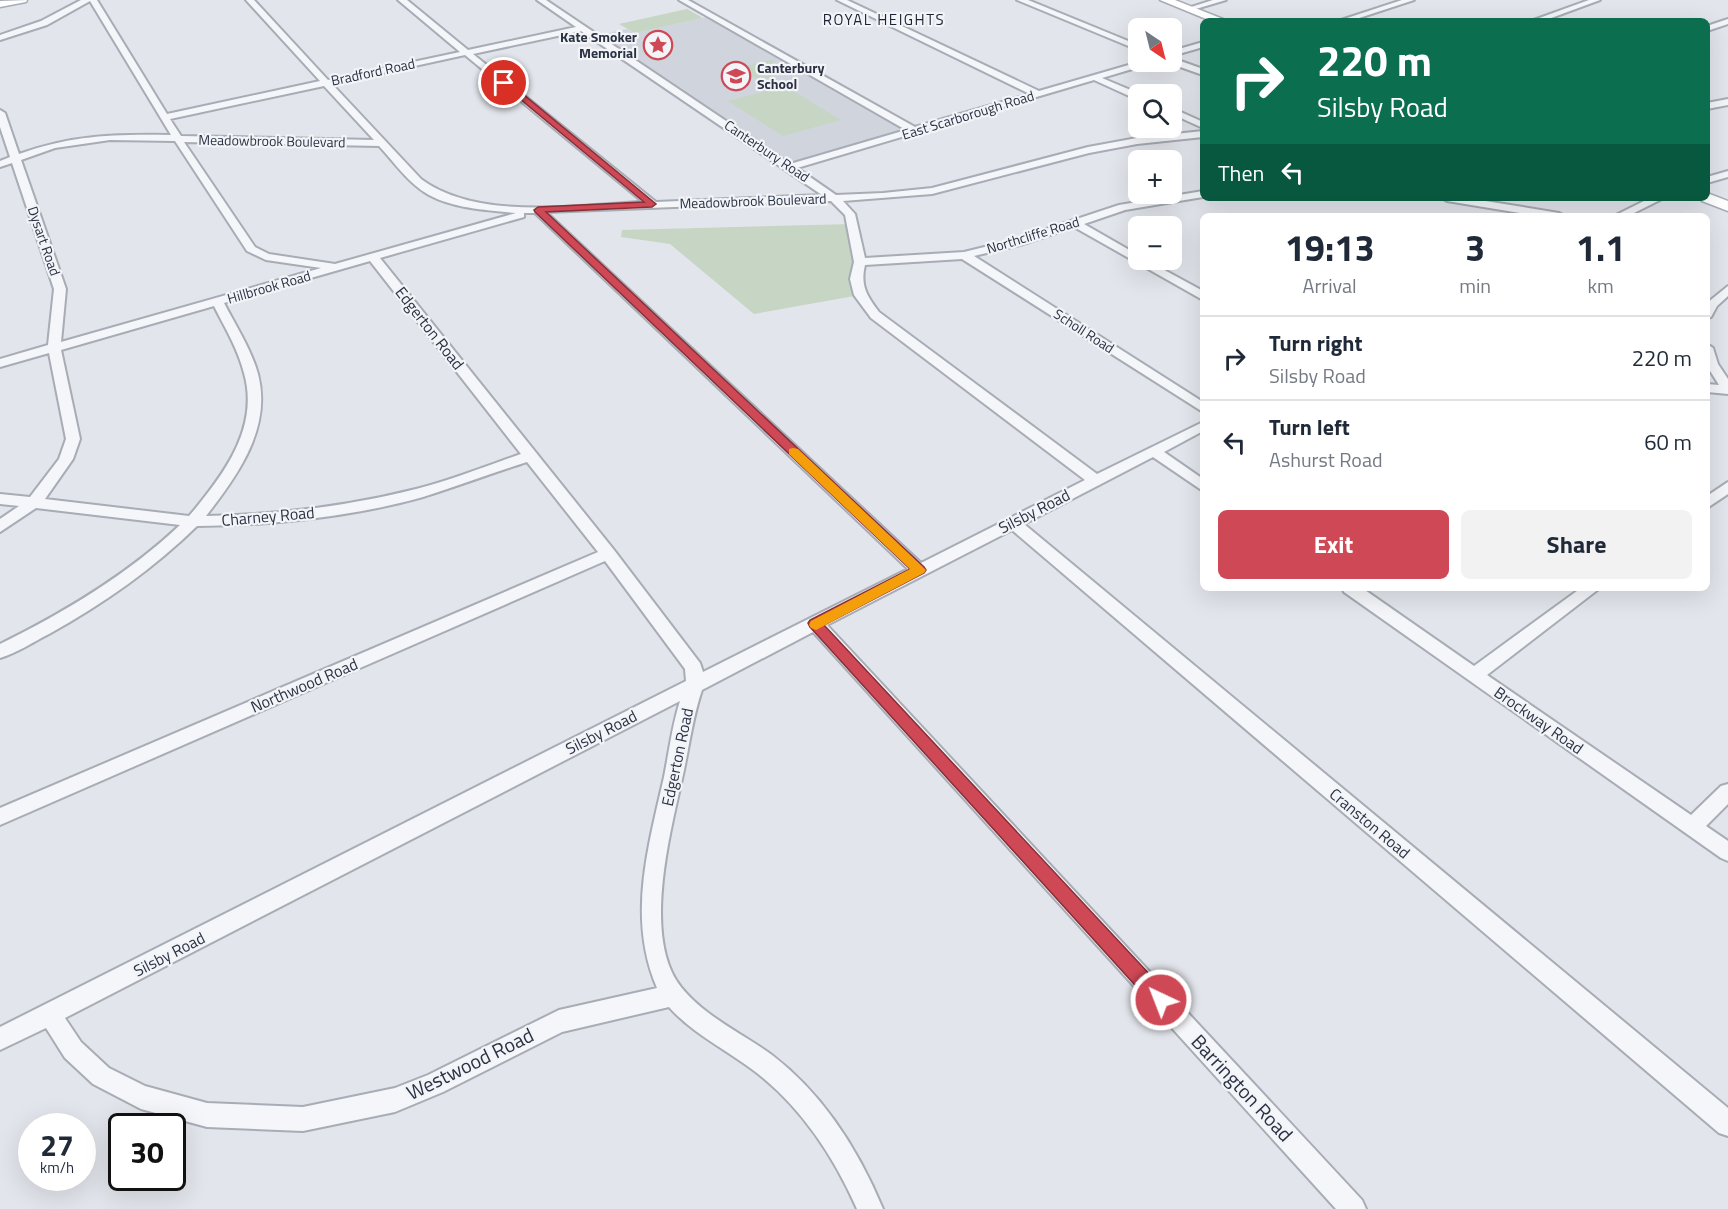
<!DOCTYPE html>
<html lang="en">
<head>
<meta charset="utf-8">
<style>
	:root { --surface:#fff; --page:#f2f2f3; --text:#1f2937; --muted:#747a83; --line:#e0e1e3; --accent:#cf4855 }
	body { margin:0; font-family:"Titillium Web",sans-serif; background:var(--page); color:var(--text); height:100vh; display:flex; flex-direction:column; font-size:22px; white-space:nowrap }
	* { box-sizing:border-box; margin:0 }
	p { font-size:20px; color:var(--muted) }
	.icon { flex:none; width:33px; height:33px; fill:none; stroke:currentColor; stroke-width:2; stroke-linecap:round; stroke-linejoin:round }
	.map { position:relative; flex:1; overflow:hidden }
	.side { position:absolute; left:1200px; top:213px; width:510px; height:378px; display:flex; flex-direction:column; background:var(--surface); border-radius:9px; box-shadow:0 6px 24px #0002 }
	.side>* { flex:none }
	.banner { position:absolute; left:1200px; top:18px; width:510px; height:183px; border-radius:9px; box-shadow:0 6px 24px #0002; background:#0b6e4f; color:#fff; overflow:hidden }
	.needle { width:39px; rotate:145deg }
	.tools { position:absolute; left:1128px; top:18px; display:grid; gap:12px }
	.tools a { display:grid; place-items:center; width:54px; height:54px; border-radius:9px; background:var(--surface); box-shadow:0 6px 24px #0002; font-size:30px }
	.speed { position:absolute; left:18px; top:1113px; display:flex; gap:12px; font-size:30px; font-weight:700; text-align:center }
	.speed>* { display:grid; place-content:center; width:78px; height:78px; border-radius:50%; background:var(--surface); box-shadow:0 6px 24px #0002; line-height:1 }
	.speed small { font-size:15px; font-weight:400 }
	.speed .limit { border:3px solid #111; border-radius:9px; background:#fff; color:#111 }
	.pin { position:absolute; display:grid; place-items:center; width:51px; height:51px; color:#fff; margin:-26px; border:3px solid #fff; border-radius:50%; box-shadow:0 2px 6px #0007 }
	.me { position:absolute; width:66px; margin:-33px; rotate:317deg; stroke-linejoin:round; filter:drop-shadow(0 0 4px #0008) }
	.turn { display:flex; align-items:center; gap:21px; height:126px; padding:0 18px; font-size:27px }
	.turn .icon { width:78px; height:78px; stroke-width:2.5 }
	.turn b { display:block; font-size:42px; line-height:51px }
	.then { display:flex; align-items:center; height:57px; padding:0 18px; background:#0003; gap:12px; font-size:22px }
	.eta { display:flex; justify-content:space-evenly; align-items:center; height:102px; text-align:center }
	.eta b { font-size:36px; font-weight:700; line-height:42px }
	.action { display:flex; gap:12px; margin-top:auto; padding:12px 18px }
	.action a { flex:1; height:69px; border-radius:9px; background:var(--accent); color:#fff; font-size:24px; font-weight:700; line-height:69px; text-align:center }
	.action a+a { background:var(--page); color:var(--text) }
	ul { padding:0; list-style:none }
	li { display:flex; align-items:center; gap:18px; height:84px; padding:0 18px; border-top:2px solid var(--line) }
	li div { flex:1 }
	li b { display:block; font-size:22px }
	li em { font-style:normal }
	.map>svg:first-child { display:block }
	.built { fill:#d0d4dd }
	.green { fill:#c7d5c4 }
	.lines { fill:none; stroke-linecap:round; stroke-linejoin:round }
	.minor-casing { stroke:#a7acb5; stroke-width:4 }
	.secondary-casing { stroke:#a7acb5; stroke-width:3 }
	.minor { fill:#f5f6f9; fill-rule:evenodd }
	.secondary { fill:#fff; fill-rule:evenodd }
	.route { fill:#cf4855; stroke:#872f37; stroke-width:1.5 }
	.slow { fill:#f59e0b }
	.labels { text-anchor:middle; stroke-width:4.5; stroke-linejoin:round; paint-order:stroke }
	.far-poi-label { font-size:14px; font-weight:bold; fill:#2a3243; stroke:#f2f4f8; text-anchor:end }
	.far-street-label { font-size:14px; fill:#2a3243; stroke:#f2f4f8 }
	.far-neighbourhood-label { font-size:15px; letter-spacing:1.5px; fill:#1c2334; stroke:#f2f4f8 }
	.street-label { font-size:16px; fill:#2a3243; stroke:#f2f4f8 }
	.near-street-label { font-size:20px; fill:#2a3243; stroke:#f2f4f8 }
</style>
</head>
<body>
<div class="map">
<svg width="1728" height="1209" viewBox="0 0 1728 1209">
	<rect width="100%" height="100%" fill="#e2e5eb"/>
	<!-- built -->
	<path class="built" d="M712 16 914 131 791 167 595 36 627 29 635 33Z"/>
	<!-- green -->
	<g class="green">
		<path d="M687 9 703 18 635 33 619 24Z"/>
		<path d="M772 60 775 62 768 65 770 68 781 70 784 74 759 80 752 77 751 73 733 69Z"/>
		<path d="M785 86 841 120 783 136 728 101Z"/>
		<path d="M852 224 860 295 754 314 670 244 621 237 622 230Z"/>
	</g>
	<g class="lines">
		<!-- minor casing -->
		<g class="minor-casing">
			<g id="minor">
				<path d="M81 0H97L167 114 320 81 246 0H254L328 80 460 52 398 0H407L468 50 576 27 537 0H546L790 164 906 130 679 0H688L915 127 1030 94 837 0H847L1039 91 1139 62H1150L1149 64 1102 78 1140 94 1138 100 1094 80 797 168 836 195 883 193 932 188 1088 147 1137 138 1203 131V137L1137 144 1089 153 932 194 843 201 855 214 865 258 964 252 1013 240 1119 205 1203 191V197L1125 210 1084 224 1138 255V260H1146L1203 291V300L1074 227 1020 245 974 256 1203 402V412L962 259 865 265C860 286 867 296 879 312L1097 474 1203 422V431L1164 452 1203 479V491L1153 457 1024 524 1728 1108V1136L1719 1133 1012 530 827 625 1362 1200 1366 1209H1336L813 632 702 690C692 719 689 749 682 779 670 834 642 938 681 987 705 1017 742 1033 772 1055 823 1094 859 1151 883 1209H857C834 1157 800 1105 753 1070 725 1049 692 1033 669 1007L562 1032 443 1092 395 1112 303 1131 207 1127 141 1109 93 1084 65 1058 46 1028 0 1050V1027L686 681 685 669 605 561 0 825V808L598 552 527 462C493 473 458 486 423 497 352 517 270 525 197 526 153 569 103 604 49 634 33 642 17 653 0 658V644C65 612 127 575 180 525L36 508 0 532V519L19 506 0 504V494L30 497 59 459 66 439 49 353 0 367V359L48 345 54 289 12 163 0 167V161L10 157 0 127V110L5 113 19 154C72 135 115 134 171 135L90 1 47 25 0 40V35L41 21ZM581 31 822 195 656 202 473 54ZM465 55 643 202C575 205 478 221 421 179L332 84ZM324 86 374 140 181 136 170 119ZM110 140 175 141 247 251 266 260 321 268 61 342 66 289 21 160 55 148ZM184 142 379 146C394 162 409 184 429 195 455 209 488 210 516 213L335 264 269 254 255 247ZM831 201 845 215 854 262 850 279 854 295 871 318 1085 480 921 563 546 212ZM524 213H535L908 569 703 672 700 663 614 550 380 258 524 217ZM370 261 521 454C486 466 452 480 416 489 348 506 276 515 206 516 238 475 272 428 258 374 251 349 236 326 224 303ZM214 306C225 328 238 349 244 373 259 425 227 470 195 509L189 516 45 499 73 459 80 439 61 350ZM680 701C672 726 669 752 664 777 648 848 627 918 657 988L559 1010 428 1075 395 1088 303 1107 207 1103 145 1086 109 1068 81 1042 65 1018Z"/>
				<path d="M1017 0H1028L1138 45V50Z"/>
				<path d="M1213 0H1226L1189 11 1185 9Z"/>
				<path d="M1402 0H1414L1350 21H1338Z"/>
				<path d="M1589 0H1600L1543 21H1531Z"/>
				<path d="M1728 19V24L1707 31V26Z"/>
				<path d="M1203 42V47L1172 56V51Z"/>
				<path d="M1172 58 1203 69V75L1169 63Z"/>
				<path d="M1728 99V105L1707 109V103Z"/>
				<path d="M1172 108 1203 122V128L1172 114Z"/>
				<path d="M1728 171V177L1707 183V177Z"/>
				<path d="M1442 198H1467L1559 213 1564 216H1539L1447 201Z"/>
				<path d="M1650 198H1664L1628 216H1614Z"/>
				<path d="M1728 286V296L1717 306 1711 317 1707 318V303Z"/>
				<path d="M1707 344 1713 348 1718 364 1728 379V394L1707 392V384L1719 385 1707 366Z"/>
				<path d="M1728 482V494L1707 508V496Z"/>
				<path d="M1342 588H1362L1474 666 1581 588H1600L1487 675 1691 815 1721 786 1728 784V804L1706 826 1728 841V861L1721 858 1344 592Z"/>
			</g>
		</g>
		<!-- secondary casing -->
		<g class="secondary-casing">
			<g id="secondary">
				<path d="M27 0 26 2 0 7V1Z"/>
				<path d="M1160 0H1175L1228 21H1211Z"/>
				<path d="M1707 193 1728 201V211L1702 201 1699 198H1707Z"/>
			</g>
		</g>
		<!-- minor -->
		<use href="#minor" class="minor"/>
		<!-- secondary -->
		<use href="#secondary" class="secondary"/>
	</g>
	<!-- route -->
	<path class="route" d="M502 81H507L656 204 652 207 546 212 924 567 926 570 924 573 824 625 1167 993 1170 1000 1167 1006 1161 1009 1154 1006 810 627 808 623 810 620 910 569 535 212 534 210 538 207 644 202 502 84Z"/>
	<!-- slow -->
	<path class="slow" d="M793 448 798 449 926 570 924 573 816 630 811 628 809 625 811 621 910 569 789 454V449Z"/>
	<!-- icons -->
	<defs>
		<g id="sight-ring" transform="scale(1.5)"><circle r="9.5" fill="#f2f4f8" stroke="#cf4855" stroke-width="1.5"/><path d="M0-6L1.8-2.2L6-1.7L2.9 1.2L3.7 5.4L0 3.3L-3.7 5.4L-2.9 1.2L-6-1.7L-1.8-2.2Z" fill="#cf4855"/></g>
		<g id="school-ring" transform="scale(1.5)"><circle r="9.5" fill="#f2f4f8" stroke="#cf4855" stroke-width="1.5"/><path d="M0-5L7-2L0 1L-7-2ZM-4 1L0 2.5L4 1V4Q0 6-4 4Z" fill="#cf4855"/></g>
	</defs>
	<g fill-rule="evenodd">
		<use href="#sight-ring" x="658" y="45"/>
		<use href="#school-ring" x="736" y="76"/>
	</g>
	<g class="labels">
		<!-- far-poi labels -->
		<g class="far-poi-label">
			<text x="637" y="42">Kate Smoker<tspan x="637" dy="16">Memorial</tspan></text>
			<text x="757" y="73" text-anchor="start">Canterbury<tspan x="757" dy="16">School</tspan></text>
		</g>
		<!-- far-street labels -->
		<g class="far-street-label">
			<text transform="translate(373 72) rotate(-12)" y="5">Bradford Road</text>
			<text transform="translate(968 115) rotate(-17)" y="5">East Scarborough Road</text>
			<text transform="translate(272 141) rotate(1)" y="5">Meadowbrook Boulevard</text>
			<text transform="translate(767 151) rotate(34)" y="5">Canterbury Road</text>
			<text transform="translate(753 201) rotate(-2)" y="5">Meadowbrook Boulevard</text>
			<text transform="translate(1033 235) rotate(-17)" y="5">Northcliffe Road</text>
			<text transform="translate(44 241) rotate(71)" y="5">Dysart Road</text>
			<text transform="translate(269 287) rotate(-16)" y="5">Hillbrook Road</text>
			<text transform="translate(1084 331) rotate(33)" y="5">Scholl Road</text>
		</g>
		<!-- far-neighbourhood labels -->
		<g class="far-neighbourhood-label">
			<text x="884" y="25">ROYAL HEIGHTS</text>
		</g>
		<!-- street labels -->
		<g class="street-label">
			<text transform="translate(430 328) rotate(52)" y="6">Edgerton Road</text>
			<text transform="translate(1034 511) rotate(-27)" y="6">Silsby Road</text>
			<text transform="translate(268 516) rotate(-5)" y="6">Charney Road</text>
			<text transform="translate(304 685) rotate(-23)" y="6">Northwood Road</text>
			<text transform="translate(1539 720) rotate(35)" y="6">Brockway Road</text>
			<text transform="translate(601 732) rotate(-27)" y="6">Silsby Road</text>
			<text transform="translate(677 757) rotate(-78)" y="6">Edgerton Road</text>
			<text transform="translate(1370 823) rotate(40)" y="6">Cranston Road</text>
			<text transform="translate(169 954) rotate(-27)" y="6">Silsby Road</text>
		</g>
		<!-- near-street labels -->
		<g class="near-street-label">
			<text transform="translate(470 1064) rotate(-26)" y="7">Westwood Road</text>
			<text transform="translate(1242 1088) rotate(47)" y="7">Barrington Road</text>
		</g>
	</g>
</svg>
<div class="tools">
<a><svg class="needle" viewBox="-14 -14 28 28"><path d="M0-13l5 13h-10z" fill="#e53935"/><path d="M0 13l5-13h-10z" fill="#747a83"/></svg></a>
<a><svg class="icon" aria-label="search" viewBox="0 0 24 24"><circle cx="10" cy="10" r="6"/><path d="M15 15l6 6"/></svg></a>
<a>+</a>
<a>−</a>
</div>
<div class="speed"><div>27<small>km/h</small></div><div class="limit">30</div></div>
<div class="pin" style="left:504px;top:83px;background:#d93025"><svg class="icon" aria-label="arrive" viewBox="0 0 24 24"><path d="M6 21V4h12l-3 4 3 4H6"/></svg></div>
<svg class="me" style="left:1161px;top:1000px" viewBox="-20 -20 40 40"><circle r="17" fill="#cf4855" stroke="#fff" stroke-width="3"/><path d="M0-11L8 9 0 5-8 9z" fill="#fff"/></svg>
<div class="banner">
<div class="turn"><svg class="icon" aria-label="right" viewBox="0 0 24 24"><path d="M7 20v-9h11M14 6l5 5-5 5"/></svg><div><b>220 m</b>Silsby Road</div></div>
<div class="then">Then<svg class="icon" aria-label="left" viewBox="0 0 24 24"><path d="M17 20v-9H6M10 6l-5 5 5 5"/></svg></div>
</div>
<section class="side">
<div class="eta">
<div><b>19:13</b><p>Arrival</p></div>
<div><b>3</b><p>min</p></div>
<div><b>1.1</b><p>km</p></div>
</div>
<ul>
<li><svg class="icon" aria-label="right" viewBox="0 0 24 24"><path d="M7 20v-9h11M14 6l5 5-5 5"/></svg><div><b>Turn right</b><p>Silsby Road</p></div><em>220 m</em></li>
<li><svg class="icon" aria-label="left" viewBox="0 0 24 24"><path d="M17 20v-9H6M10 6l-5 5 5 5"/></svg><div><b>Turn left</b><p>Ashurst Road</p></div><em>60 m</em></li>
</ul>
<div class="action"><a>Exit</a><a>Share</a></div>
</section>
</div>
</body>
</html>
